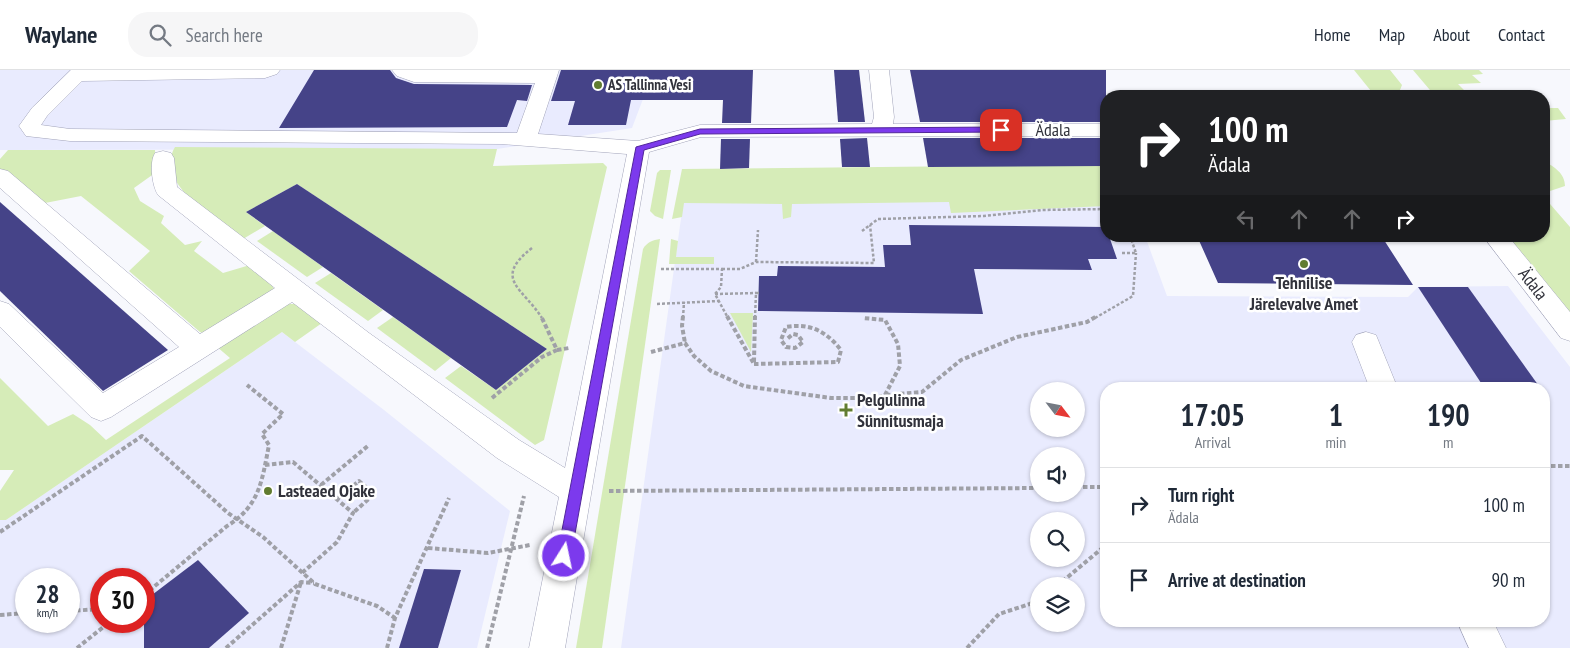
<!DOCTYPE html>
<html lang="en">
<head>
<meta charset="utf-8">
<style>
	:root { --surface:#fff; --page:#f6f6f7; --text:#1f2937; --muted:#747a83; --line:#e0e1e3 }
	body { margin:0; font-family:"PT Sans Narrow",sans-serif; background:var(--page); color:var(--text); height:100vh; display:flex; flex-direction:column; font-size:19px; white-space:nowrap }
	* { box-sizing:border-box; margin:0 }
	p { font-size:16px; color:var(--muted) }
	.icon { flex:none; width:28px; height:28px; fill:none; stroke:currentColor; stroke-width:2; stroke-linecap:round; stroke-linejoin:round }
	.map { position:relative; flex:1; overflow:hidden }
	.details { position:absolute; left:1100px; top:312px; width:450px; height:245px; display:flex; flex-direction:column; background:var(--surface); border-radius:20px; box-shadow:0 1px 4px #0004 }
	.details>* { flex:none }
	.hud { position:absolute; left:1100px; top:20px; width:450px; height:152px; border-radius:20px; box-shadow:0 1px 4px #0004; background:#202124; color:#fff; overflow:hidden }
	.needle { width:32px; rotate:122deg }
	.tools { position:absolute; left:1030px; top:312px; display:grid; gap:10px }
	.tools a { display:grid; place-items:center; width:55px; height:55px; border-radius:50%; background:var(--surface); box-shadow:0 1px 4px #0004; font-size:25px }
	.speed { position:absolute; left:15px; top:498px; display:flex; gap:10px; font-size:25px; font-weight:700; text-align:center }
	.speed>* { display:grid; place-content:center; width:65px; height:65px; border-radius:50%; background:var(--surface); box-shadow:0 1px 4px #0004; line-height:1 }
	.speed small { font-size:12px; font-weight:400 }
	.speed .limit { border:8px solid #d22; background:#fff; color:#111 }
	.pin { position:absolute; display:grid; place-items:center; width:42px; height:42px; color:#fff; margin:-21px; border-radius:10px; box-shadow:0 2px 8px #0006 }
	.me { position:absolute; width:55px; margin:-28px; rotate:10deg; stroke-linejoin:round; filter:drop-shadow(0 0 4px #0008) }
	.turn { display:flex; align-items:center; gap:18px; height:105px; padding:0 25px; font-size:22px }
	.turn .icon { width:65px; height:65px; stroke-width:2.5 }
	.turn b { display:block; font-size:35px; line-height:42px }
	.lanes { display:flex; align-items:center; height:48px; padding:0 25px; background:#0003; justify-content:center; gap:25px; direction:ltr }
	.lanes .off { opacity:.35 }
	.eta { display:flex; justify-content:space-evenly; align-items:center; height:85px; text-align:center }
	.eta b { font-size:30px; font-weight:800; line-height:35px }
	ul { padding:0; list-style:none }
	li { display:flex; align-items:center; gap:15px; height:75px; padding:0 25px; border-top:1px solid var(--line) }
	li div { flex:1 }
	li b { display:block; font-size:19px }
	li em { font-style:normal }
	header { display:flex; align-items:center; gap:30px; box-sizing:border-box; height:70px; padding:0 25px; background:var(--surface); border-bottom:1px solid var(--line) }
	header strong { font-size:24px }
	nav { display:flex; gap:28px; margin-inline-start:auto; font-size:18px }
	.search { width:350px; height:45px; background:var(--page); display:flex; align-items:center; gap:12px; box-sizing:border-box; padding:0 18px; border-radius:20px; color:var(--muted); font-size:19px }
	.map>svg:first-child { display:block }
	.built { fill:#e9ebfe; fill-rule:evenodd }
	.green { fill:#d6ecb8 }
	.building { fill:#454388 }
	.lines { fill:none; stroke-linecap:round; stroke-linejoin:round }
	.minor-casing { stroke:#a2a4ba; stroke-width:1 }
	.path-far1 { stroke:#9fa0a7; stroke-width:2.5; stroke-dasharray:3 2; stroke-linecap:butt }
	.path { stroke:#9fa0a7; stroke-width:4; stroke-dasharray:4.5 2.5; stroke-linecap:butt }
	.minor { fill:#fff; fill-rule:evenodd }
	.route { fill:#7c3aed; stroke:#51269a }
	.poi-dot { fill:#617c31; stroke:#fff; stroke-width:2 }
	.labels { text-anchor:middle; stroke-width:5; stroke-linejoin:round; paint-order:stroke }
	.far-poi-label { font-size:15px; font-weight:bold; fill:#31323b; stroke:#fff; text-anchor:start }
	.street-label { font-size:18px; fill:#31323b; stroke:#fff }
	.poi-label { font-size:18px; font-weight:bold; fill:#31323b; stroke:#fff; text-anchor:start }
</style>
</head>
<body>
<header>
<strong>Waylane</strong>
<div class="search"><svg class="icon" aria-label="search" viewBox="0 0 24 24"><circle cx="10" cy="10" r="6"/><path d="M15 15l6 6"/></svg>Search here</div>
<nav><a>Home</a><a>Map</a><a>About</a><a>Contact</a></nav>
</header>
<div class="map">
<svg width="1570" height="578" viewBox="0 0 1570 578">
	<rect width="100%" height="100%" fill="#f7f8fd"/>
	<!-- built -->
	<g class="built">
		<path d="M0 0H654L632 58 497 79 0 80Z"/>
		<path d="M685 120 1106 129V166H1145L1167 226 1408 227 1418 217 1508 216 1570 297V578H621ZM1106 319H1544V551H1106ZM1039 321H1076V359H1039ZM1039 386H1076V424H1039ZM1039 451H1076V489H1039ZM1039 516H1076V554H1039Z"/>
		<path d="M282 262 384 340 510 441 477 578H0V450H6ZM26 509H69V551H26ZM101 509H144V551H101Z"/>
	</g>
	<!-- green -->
	<g class="green">
		<path d="M1354 0H1390L1402 15 1400 20 1371 21Z"/>
		<path d="M1413 0H1479L1483 4 1472 5 1481 13 1458 14 1470 26H1435Z"/>
		<path d="M1544 38H1558L1566 49 1544 51Z"/>
		<path d="M175 77 497 79 493 96 603 93 607 97 544 370 535 375 445 308 461 296 496 320 547 279 297 114 246 142 265 156 243 169C219 151 153 114 175 77Z"/>
		<path d="M8 80H155V103L134 118 140 131 164 146 161 153 185 175 202 171 194 181 223 203 250 195 271 213 274 219 205 264 200 262 129 201 150 181 81 126 45 133 0 99V89Z"/>
		<path d="M1544 91C1554 97 1565 103 1565 116L1544 123Z"/>
		<path d="M975 96H1106V136L951 143 949 132 792 134 791 147 783 149 782 134 684 133 682 147 672 149 682 99Z"/>
		<path d="M660 100H671L663 149 655 146 650 141 657 103Z"/>
		<path d="M1544 127 1570 157V246L1507 166H1544Z"/>
		<path d="M273 161 323 197 307 207 257 171Z"/>
		<path d="M660 169 602 578H576L643 179C647 172 653 170 660 169Z"/>
		<path d="M671 169 678 171 676 187H714V194H669Z"/>
		<path d="M331 203 383 240 368 251 315 213Z"/>
		<path d="M286 234H295L322 253 295 272 282 262 6 450H0V421L14 400H0V308L48 356 73 344 90 355 106 370 230 288 216 276Z"/>
		<path d="M730 243H753L751 282Z"/>
		<path d="M393 247 451 288 435 301 377 258Z"/>
	</g>
	<!-- building -->
	<g class="building">
		<path d="M314 0H390L396 8 414 14 532 15 527 31 517 30 507 57 279 58Z"/>
		<path d="M561 0H753L751 53H722L723 30H631L626 55H568L575 31H551Z"/>
		<path d="M834 0H859L865 52H838Z"/>
		<path d="M910 0H1106V52H920Z"/>
		<path d="M867 68 870 97H842L840 69Z"/>
		<path d="M923 68H1106V96L928 97Z"/>
		<path d="M721 69H750L749 98 720 99Z"/>
		<path d="M297 114 547 279 496 320 246 142Z"/>
		<path d="M0 132 168 280 103 321 0 221Z"/>
		<path d="M909 155 1106 157V166H1109L1117 189H1088L1092 200 974 199 983 244 758 241 759 206H777L778 196 885 197 883 175H911Z"/>
		<path d="M1197 166H1365L1368 170H1384L1413 215 1218 213Z"/>
		<path d="M1418 217H1468L1541 319H1485Z"/>
		<path d="M198 490 249 543 209 578H144V531Z"/>
		<path d="M424 499 461 500 438 578H399Z"/>
	</g>
	<g class="lines">
		<!-- minor casing -->
		<g class="minor-casing">
			<g id="minor">
				<path d="M71 0H280L277 4 265 8 82 11 47 46 41 55 70 59 517 63 535 13 414 12 397 6 392 0H559L538 64 638 71 700 55 872 54 874 47 869 0H889L894 47 893 54H1106V66L701 67 649 82 565 578H529L559 427 497 388 292 232 111 347 101 351 91 347 0 257V231L9 234 103 323 179 277 0 118V99L8 101 200 264 275 218 158 125C152 116 149 92 155 83L163 81 171 83 174 88 177 117 369 263 519 370 565 398 627 84 502 74 70 71 26 66 19 56 32 38Z"/>
				<path d="M1483 166H1508L1570 242V271L1561 268Z"/>
				<path d="M1366 262 1376 265 1398 319H1370L1352 272 1356 265Z"/>
				<path d="M1457 551H1493L1506 578H1469Z"/>
			</g>
		</g>
		<!-- path-far1 -->
		<g class="path-far1">
			<path d="M862 161 878 149 984 146 1042 140 1106 139"/>
			<path d="M532 178C492 209 523 218 542 248"/>
			<path d="M1122 183H1136L1130 166"/>
			<path d="M756 192 758 160"/>
			<path d="M661 199H722L721 217 715 224 728 248"/>
			<path d="M722 199H740L756 192 874 193 870 155"/>
			<path d="M715 224 756 223"/>
			<path d="M657 234 719 231"/>
			<path d="M683 248 684 232"/>
			<path d="M755 248 756 223H759"/>
			<path d="M1095 248 1133 226 1136 183"/>
		</g>
		<!-- path -->
		<g class="path">
			<path d="M683 246 682 256 685 273"/>
			<path d="M727 246 754 294"/>
			<path d="M557 280 569 278"/>
			<path d="M651 282 685 273 694 286 711 301 744 316 831 328H876L885 325 900 296 898 274 885 250 863 248"/>
			<path d="M754 292 755 246"/>
			<path d="M754 294 838 292 841 280C826 261 810 253 786 257L781 270 786 277 795 278 803 272 798 265 793 264 787 269"/>
			<path d="M886 325 922 322 961 290 1017 267 1087 252 1097 246"/>
			<path d="M492 328 542 287 557 280 541 246"/>
			<path d="M265 395 293 392 353 443 337 472 302 503"/>
			<path d="M1544 396H1570"/>
			<path d="M321 415 369 375"/>
			<path d="M1076 417H1106"/>
			<path d="M609 421 1039 418"/>
			<path d="M337 429 359 411 374 424 353 443"/>
			<path d="M0 462 142 366 228 443 263 467 315 514 377 536 395 548"/>
			<path d="M428 478 488 483 530 475"/>
			<path d="M1057 516 1106 475"/>
			<path d="M144 525 227 456C260 436 262 410 269 375L262 364 283 344 247 315"/>
			<path d="M69 541 101 539"/>
			<path d="M0 545 26 543"/>
			<path d="M77 578 111 551"/>
			<path d="M226 578 301 512 314 513"/>
			<path d="M281 578 301 512"/>
			<path d="M387 578 395 548 449 428"/>
			<path d="M487 578 524 426"/>
			<path d="M967 578 999 544 1039 531"/>
		</g>
		<!-- minor -->
		<use href="#minor" class="minor"/>
	</g>
	<!-- route -->
	<path class="route" d="M1001 57 1006 60 1004 62 700 64 644 80 571 486 569 491 564 492 559 491 557 486 636 77 700 59Z"/>
	<!-- markers -->
	<g class="poi-dot">
		<circle cx="598" cy="15" r="5"/>
		<circle cx="1304" cy="194" r="5"/>
		<path d="M843.5 332.5h5v5h5v5h-5v5h-5v-5h-5v-5h5z"/>
		<circle cx="268" cy="421" r="5"/>
	</g>
	<g class="labels">
		<!-- far-poi labels -->
		<g class="far-poi-label">
			<text x="608" y="20">AS Tallinna Vesi</text>
		</g>
		<!-- street labels -->
		<g class="street-label">
			<text x="1053" y="66">Ädala</text>
			<text transform="translate(1533 214) rotate(52)" y="6">Ädala</text>
		</g>
		<!-- poi labels -->
		<g class="poi-label">
			<text x="1304" y="219" text-anchor="middle">Tehnilise<tspan x="1304" dy="21">Järelevalve Amet</tspan></text>
			<text x="857" y="336">Pelgulinna<tspan x="857" dy="21">Sünnitusmaja</tspan></text>
			<text x="278" y="427">Lasteaed Ojake</text>
		</g>
	</g>
</svg>
<div class="tools">
<a><svg class="needle" viewBox="-14 -14 28 28"><path d="M0-13l5 13h-10z" fill="#e53935"/><path d="M0 13l5-13h-10z" fill="#747a83"/></svg></a>
<a><svg class="icon" aria-label="sound" viewBox="0 0 24 24"><path d="M4 9h4l5-4v14l-5-4H4zM17 9q2 3 0 6"/></svg></a>
<a><svg class="icon" aria-label="search" viewBox="0 0 24 24"><circle cx="10" cy="10" r="6"/><path d="M15 15l6 6"/></svg></a>
<a><svg class="icon" aria-label="layers" viewBox="0 0 24 24"><path d="M12 4l9 5-9 5-9-5zM3 14l9 5 9-5"/></svg></a>
</div>
<div class="speed"><div>28<small>km/h</small></div><div class="limit">30</div></div>
<div class="pin" style="left:1001px;top:60px;background:#d93025"><svg class="icon" aria-label="arrive" viewBox="0 0 24 24"><path d="M6 21V4h12l-3 4 3 4H6"/></svg></div>
<svg class="me" style="left:564px;top:486px" viewBox="-20 -20 40 40"><circle r="17" fill="#7c3aed" stroke="#fff" stroke-width="3"/><path d="M0-11L8 9 0 5-8 9z" fill="#fff"/></svg>
<div class="hud">
<div class="turn"><svg class="icon" aria-label="right" viewBox="0 0 24 24"><path d="M7 20v-9h11M14 6l5 5-5 5"/></svg><div><b>100 m</b>Ädala</div></div>
<div class="lanes"><svg class="icon off" aria-label="left" viewBox="0 0 24 24"><path d="M17 20v-9H6M10 6l-5 5 5 5"/></svg><svg class="icon off" aria-label="ahead" viewBox="0 0 24 24"><path d="M12 20V5M6 11l6-6 6 6"/></svg><svg class="icon off" aria-label="ahead" viewBox="0 0 24 24"><path d="M12 20V5M6 11l6-6 6 6"/></svg><svg class="icon" aria-label="right" viewBox="0 0 24 24"><path d="M7 20v-9h11M14 6l5 5-5 5"/></svg></div>
</div>
<section class="details">
<div class="eta">
<div><b>17:05</b><p>Arrival</p></div>
<div><b>1</b><p>min</p></div>
<div><b>190</b><p>m</p></div>
</div>
<ul>
<li><svg class="icon" aria-label="right" viewBox="0 0 24 24"><path d="M7 20v-9h11M14 6l5 5-5 5"/></svg><div><b>Turn right</b><p>Ädala</p></div><em>100 m</em></li>
<li><svg class="icon" aria-label="arrive" viewBox="0 0 24 24"><path d="M6 21V4h12l-3 4 3 4H6"/></svg><div><b>Arrive at destination</b></div><em>90 m</em></li>
</ul>
</section>
</div>
</body>
</html>
